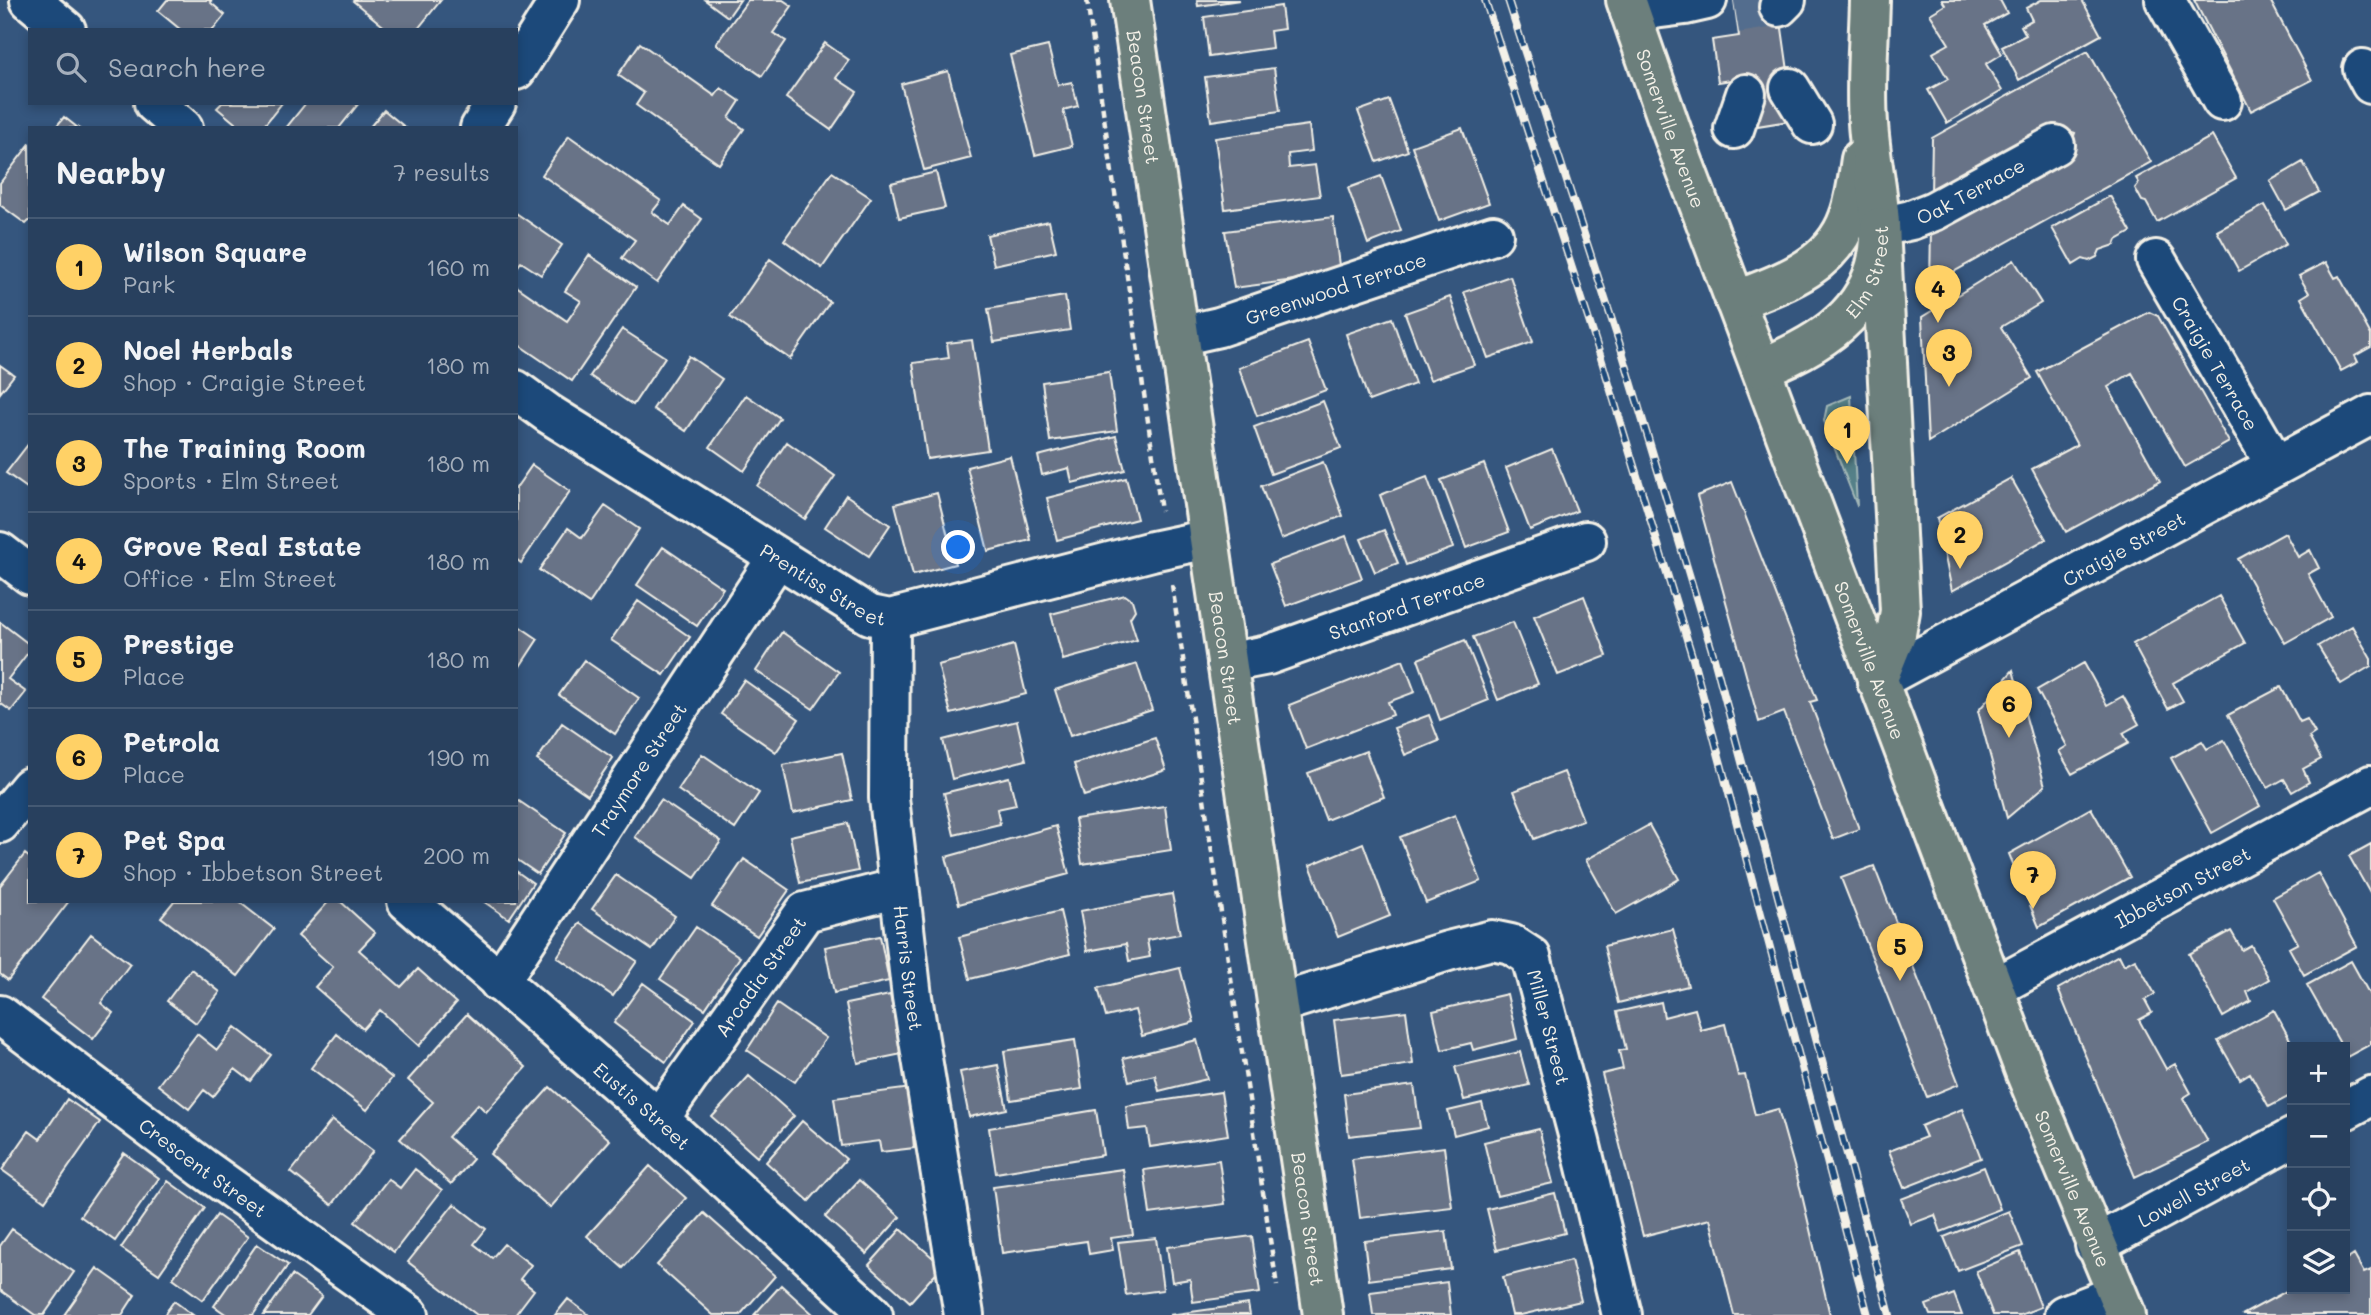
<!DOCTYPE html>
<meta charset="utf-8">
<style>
:root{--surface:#28405e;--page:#344b67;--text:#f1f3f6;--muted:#a5afbc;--line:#445973;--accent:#ffd166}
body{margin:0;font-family:Mali,sans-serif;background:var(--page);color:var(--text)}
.controls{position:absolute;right:21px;bottom:21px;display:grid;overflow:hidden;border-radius:0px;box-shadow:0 4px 10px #0003}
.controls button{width:63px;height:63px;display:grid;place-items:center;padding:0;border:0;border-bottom:2px solid var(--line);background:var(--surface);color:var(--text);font:35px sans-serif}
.you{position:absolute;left:959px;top:548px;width:24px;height:24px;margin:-18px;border:5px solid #fff;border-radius:50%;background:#1a73e8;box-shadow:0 0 0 10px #1a73e833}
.badge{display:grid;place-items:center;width:46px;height:46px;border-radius:50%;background:var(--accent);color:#111;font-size:23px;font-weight:700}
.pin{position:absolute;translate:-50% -58px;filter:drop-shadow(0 2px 4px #0008)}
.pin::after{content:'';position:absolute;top:37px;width:24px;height:21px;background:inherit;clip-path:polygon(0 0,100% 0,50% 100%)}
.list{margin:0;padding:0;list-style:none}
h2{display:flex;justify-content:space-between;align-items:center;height:91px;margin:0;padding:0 28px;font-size:30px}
h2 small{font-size:23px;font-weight:400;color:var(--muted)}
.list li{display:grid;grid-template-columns:46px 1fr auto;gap:21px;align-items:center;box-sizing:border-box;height:98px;padding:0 28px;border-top:2px solid var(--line)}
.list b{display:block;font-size:26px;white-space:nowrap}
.list p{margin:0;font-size:23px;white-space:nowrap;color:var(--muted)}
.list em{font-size:23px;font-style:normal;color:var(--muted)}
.icon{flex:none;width:38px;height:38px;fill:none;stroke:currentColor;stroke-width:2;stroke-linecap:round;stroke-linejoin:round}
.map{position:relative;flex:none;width:2371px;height:1315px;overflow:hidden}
.search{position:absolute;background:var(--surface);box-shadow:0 4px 10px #0003;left:28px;top:28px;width:490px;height:77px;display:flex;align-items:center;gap:18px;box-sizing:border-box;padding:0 24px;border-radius:0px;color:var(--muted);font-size:26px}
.panel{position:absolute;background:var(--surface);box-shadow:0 4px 10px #0003;left:28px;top:126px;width:490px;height:777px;border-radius:0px}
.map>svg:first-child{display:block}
.green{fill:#548088;stroke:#a4b8b8;stroke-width:2}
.building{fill:#687387;stroke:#f4f1e8;stroke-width:2}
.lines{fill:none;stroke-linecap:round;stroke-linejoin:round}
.minor-tunnel{stroke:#526d8e;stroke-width:38;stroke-dasharray:38 19;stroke-linecap:butt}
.minor-casing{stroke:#f4f1e8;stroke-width:44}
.major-casing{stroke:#f4f1e8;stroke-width:44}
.path{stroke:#f4f1e8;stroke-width:4.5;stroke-dasharray:7 5;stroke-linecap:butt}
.minor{stroke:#1f4a7a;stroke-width:38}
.major{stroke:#6c7f7c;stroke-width:38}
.rail-casing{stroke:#f4f1e8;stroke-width:8}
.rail{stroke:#1f4a7a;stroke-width:5;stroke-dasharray:16;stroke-linecap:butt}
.labels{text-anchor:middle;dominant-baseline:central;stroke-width:5;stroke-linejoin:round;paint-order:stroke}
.street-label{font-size:19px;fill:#f4f1e8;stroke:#1f4a7a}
</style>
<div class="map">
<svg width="2371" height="1315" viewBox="0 0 2371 1315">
<rect width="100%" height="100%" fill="#35567e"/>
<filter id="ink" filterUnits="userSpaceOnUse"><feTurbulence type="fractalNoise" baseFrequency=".0143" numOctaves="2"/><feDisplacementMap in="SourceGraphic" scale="14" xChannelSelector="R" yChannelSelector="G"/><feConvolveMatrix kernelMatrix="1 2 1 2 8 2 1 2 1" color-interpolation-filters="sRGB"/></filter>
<g filter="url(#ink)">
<path class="green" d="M1851,396l6,110 -33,-85 3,-15z"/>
<path class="building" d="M167,0h45l-2,2 15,13 -12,15h-32l-23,-19z
M354,0h87l-24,30h-29l-35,-29z
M705,0h35l-12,17z
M748,0h35l9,6 -19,27 13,8 -24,35 -46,-32z
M1197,0h43l-42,6z
M1734,0h44l17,120 -44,7 -7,-49 -26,4 -6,-42 27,-4z
M1942,0h58l7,13 -22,12 17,29 -16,10 16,27 -55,32 -19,-33 20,-11 -15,-26 16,-9 -19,-30 15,-9z
M2041,0h41l19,35 -82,45 -17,-33 24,-12 -5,-9 11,-6 -6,-12z
M2194,0h76l42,80 -61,31z
M1281,6l3,23 -14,2 2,17 -63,9 -5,-40z
M640,43l75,53 6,-8 19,13 -11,17 15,11 -25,35 -83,-59 8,-12 -26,-18z
M825,43l24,17 -13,18 21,14 -26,38 -45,-32z
M1048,46l10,39 14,-3 6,24 -15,4 9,36 -37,9 -25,-100z
M2088,51l63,111 -221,123 1,-57 137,-74 7,-21 -19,-6 -125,67 1,-56z
M1274,68l6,43 -69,10 -6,-44z
M948,71l23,87 -47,12 -23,-86z
M1389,100l19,51 -31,11 -19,-51z
M222,103h60l-20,25h-21l-24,-20z
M306,103h53l-20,25h-53z
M384,110l22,18h-37z
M64,117l14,11h-23z
M1309,125l3,26 -24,3 1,14 26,-3 5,31 -95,13 -10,-71z
M1462,128l27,75 -50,18 -27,-75z
M569,136l92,65 -9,11 18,13 14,-19 18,13 -45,64 -35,-25 13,-18 -93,-65z
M2212,136l24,42 -79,44 -11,-20 -4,-1 -7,-13 4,-5 -3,-5z
M29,145l1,75 -4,4 -26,-19v-22z
M2303,162l16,30 -33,18 -16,-29z
M832,172l39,26 -49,70 -38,-28z
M936,172l9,36 -46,10 -8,-35z
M1381,176l20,55 -33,13 -20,-56z
M2110,196l21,36 -14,8 -2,5 -15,5 -3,7 -8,4 -6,-2 -10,6 -21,-37z
M2265,205l21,39 -47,27 -22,-40z
M516,213l46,32 -21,30 -20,-13 -5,7z
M1333,217l7,57 -106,14 -9,-57z
M1049,221l7,30 -62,14 -7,-30z
M589,255l47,32 -64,94 -56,-38v-57l51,35 14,-20 -16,-10z
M770,259l60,43 -40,57 -60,-42z
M2014,260l27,43 -40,24 31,51 -104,64 -6,-125z
M2326,262l9,16 4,-2 32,59v12l-16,9 3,6 -17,9 -40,-73 8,-5 -10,-17z
M1510,276l23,66 -45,16 -24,-66z
M1065,296l5,34 -76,12 -6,-33z
M1450,297l24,68 -44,15 -25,-67z
M2149,312l9,4 71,126 -44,25 -53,-94 -24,14 52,94 -94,51 -34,-63 45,-24 -40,-73z
M1392,318l23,66 -46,17 -23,-67z
M622,329l43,28 -32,48 -43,-29z
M972,340l16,110 -61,9 -14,-96 36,-5 -2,-15z
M1308,342l18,48 -69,26 -18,-48z
M689,356l33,23 -36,52 -33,-22z
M0,365l14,10 -14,18z
M1109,372l8,59 -67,10 -8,-59z
M746,395l34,23 -36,53 -34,-24z
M1323,401l18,47 -70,26 -17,-47z
M1116,436l9,34 -53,13 -3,-15 -27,7 -4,-19z
M30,442v48l-24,-17z
M787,442l48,34 -30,43 -48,-33z
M1552,449l25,62 -47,19 -24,-62z
M1010,456l21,84 -43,11 -21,-84z
M1323,462l20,54 -62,23 -20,-53z
M1484,464l25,68 -43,16 -25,-68z
M532,465l38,26 -49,72 -5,-4v-71z
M1427,477l26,71 -47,17 -26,-70z
M1126,478l11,41 -80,21 -10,-42z
M2011,478l35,61 -94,52 -15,-73z
M1732,482l85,218 -7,2 49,127 -26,10 -49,-127 -25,10 -62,-226z
M937,493l18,71 -42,11 -18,-71z
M846,495l44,30 -21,31 -44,-29z
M605,506l34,23 -50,75 -50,-34 29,-42 14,10z
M1384,530l14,33 -23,9 -14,-33z
M2285,533l13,24 12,-7 9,18 -11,6 23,43 -46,26 -47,-84z
M1346,536l16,42 -76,28 -16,-42z
M663,547l60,41 -26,38 -60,-41z
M1125,595l7,5 3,10 -5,8 7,22 -74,20 -12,-46z
M1584,596l23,60 -49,19 -24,-59z
M2219,596l26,47 -72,40 10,18 -15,8 -35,-65z
M638,601l52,36 -26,38 -53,-35z
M0,622l30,23v5l-22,29 18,13 -15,19 -11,-8z
M1513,622l25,62 -40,16 -25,-63z
M516,624l22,15 -21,32 -1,-1z
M2352,626l19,33v7l-30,18 -23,-38z
M782,632l57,40 -26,37 -57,-38z
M1465,640l24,60 -49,20 -22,-61z
M1014,645l12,49 -75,20 -13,-49z
M584,660l55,38 -24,36 -56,-39z
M1403,660l12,32 -27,10 5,13 -87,34 -17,-44z
M2084,663l23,42 16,-9 16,28 -16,9 6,10 -57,31 -13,-23 8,-5 -30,-56z
M1137,664l15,46 -82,26 -15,-46z
M2013,670l32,116 -38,32 -29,-107z
M744,680l55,39 -23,33 -55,-38z
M2281,687l19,35 7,-3 8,14 -6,4 12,22 -18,10 6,13 -17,10 -8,-13 -16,9 -40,-73z
M1429,715l10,26 -34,14 -11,-27z
M1017,721l9,39 -74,19 -9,-39z
M562,723l51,35 -25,37 -51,-35z
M1155,738l11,32 -82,26 -10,-32z
M2224,740l36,66 -48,27 -41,-75 31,-17 5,8z
M1366,751l18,46 -58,23 -18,-47z
M842,753l10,47 -59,13 -10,-48z
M702,754l57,39 -24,36 -57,-39z
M1564,772l19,48 -49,19 -20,-48z
M1009,777l7,28 -19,4 3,15 -46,11 -10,-42z
M516,799l50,34 -28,41 -22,-15z
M661,800l60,41 -26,37 -60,-41z
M1165,806l6,44 -89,14 -7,-45z
M2091,808l39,69 -91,50 -30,-73z
M1455,815l26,66 -55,22 -26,-66z
M848,823l10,48 -58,12 -10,-47z
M1649,825l30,54 -63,35 -30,-54z
M1056,826l13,48 -110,30 -13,-47z
M1363,843l27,73 -52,21 -28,-72z
M2371,844v51l-22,-39z
M25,854l5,4v43h39l-61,79 -8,-6v-88z
M744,859l45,31 -32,46 -45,-30z
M1874,866l85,218 -32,13 -86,-219z
M516,871l17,12 -24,36 -26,-18h33z
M2318,873l39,73 -53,29 -15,-27 9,-5 -25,-45z
M616,875l59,41 -23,34 -60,-41z
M1172,894l8,40 -33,6 3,17 -21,4 -3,-17 -39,7 -7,-40z
M174,901h64l36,28 -36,47 -77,-59z
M329,901h11l35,32 -16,17 42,37 17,-18 38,34 -37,43 -39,-36 -17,19 -48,-42 18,-20 -35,-31z
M1060,911l10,43 -100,25 -11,-42z
M580,923l57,38 -24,35 -56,-39z
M696,927l44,30 -35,52 -45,-30z
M1673,929l15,57 -70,17 -14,-57z
M2231,931l11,19 9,-5 18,34 -22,13 4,9 -28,16 -34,-63z
M91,934l39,30 -29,39 12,10 -20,26 -52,-40z
M880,936l9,45 -55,12 -9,-46z
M2119,955l5,10 11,-6 20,35 -10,6 7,13 -13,7 27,49 9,-5 16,29 -8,5 25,44 -73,35 -77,-188z
M2351,961l20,36v47l-24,13 -2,-10h-3l-35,-62z
M1180,968l14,54 -52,14 -7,-26 -29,7 -8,-29z
M191,969l29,23 -24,31 -29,-22z
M643,983l52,38 -29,41 -52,-39z
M1507,994l10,45 -44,11 -2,-7 -29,7 -9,-39z
M890,995l12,59 -44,9 -12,-59z
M1661,1002l3,15 31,-8 6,21 24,-6 13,52 7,-1 10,40 23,-6 23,82 29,124h-96l-24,-96 -67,17 -41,-162 21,-5 -4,-18 7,-2 -9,-37z
M777,1004l49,34 -31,44 -48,-32z
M2274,1010l20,37 -2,48 -23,12 -19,-34 -10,6 -22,-38z
M1406,1011l7,53 -72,10 -7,-54z
M467,1014l59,53 -40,45 -8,-8 -30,33 25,22 -22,25 -51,-45 33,-37 -25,-22z
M235,1027l36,28 -20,26 -16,-12 -22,28 -9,-7 -15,19 -31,-24 39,-51 20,16z
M337,1034l55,44 -25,32 -56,-42z
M1075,1040l7,49 -71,11 -7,-49z
M1197,1040l10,39 -48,12 -4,-16 -26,6 -6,-23z
M1520,1052l9,33 -65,15 -9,-33z
M998,1065l9,44 -38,8 -9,-45z
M749,1076l45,40 -37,41 -45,-40z
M1414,1085l6,43 -71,8 -5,-42z
M550,1087l60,53 -60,68 -60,-54z
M911,1088l7,48 -5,1 1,11 -33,4 -2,-11 -38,5 -7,-48z
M1221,1092l7,43 -78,12 -3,-19 -18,2 -3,-24z
M67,1099l33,23 -55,79 -43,-31 27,-39 11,8z
M1482,1103l6,23 -34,9 -6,-24z
M1962,1109l19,49 -77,30 -15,-37 37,-14 -5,-11z
M1096,1110l7,45 -107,18 -7,-45z
M332,1120l41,31 -41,54 -41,-33z
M802,1121l44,38 -37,42 -43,-39z
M1539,1129l14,54 -56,13 -13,-54z
M1444,1147l8,60 -92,11 -8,-59z
M124,1153l35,25 -44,63 -35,-25z
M1219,1160l6,44 -75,10 -6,-44z
M650,1166l36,32 -63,70 -36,-32z
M1984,1167l16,42 -59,23 -6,-17 -24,9 -10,-25z
M415,1169l27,21 -48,62 -39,-30 33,-43 12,9z
M1123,1169l10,66 -22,3 2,12 -24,4 -2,-13 -85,12 -9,-66z
M859,1180l41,37 -33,37 -42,-37z
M168,1181l37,27 -46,66 -38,-26z
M1555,1193l10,40 -68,17 -10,-41z
M454,1204l32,25 -12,15 18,14 12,-14 27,21 -11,14 14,11 -19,25h-38l-69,-53z
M2009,1211l14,35 -65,25 -14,-34z
M704,1213l71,63 -35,39h-27l-56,-50z
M217,1215l31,22 -45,63 -30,-22z
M12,1229l62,43 -30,43h-9l-35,-25v-44z
M901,1229l41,37 -32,36 -41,-37z
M1446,1231l5,38 -82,11 -5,-39z
M1252,1236l8,57 -67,9 -3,-23 -18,3 -5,-35z
M1156,1238l7,52 -37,5 -8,-53z
M257,1244l31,21 -35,50h-26l-13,-9z
M2020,1252l21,55 -21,8h-27l-17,-44z
M2354,1255l10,18 7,-3v45h-129l50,-27 53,1v-28z
M1571,1260l10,41 -60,14h-9l-9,-38z
M97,1268l38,27 -13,20h-58z
M292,1275l30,21 -14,19h-44z
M1447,1282l4,33h-78l-3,-23z
M781,1285l33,30h-60z
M1954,1294l8,21h-32l-4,-10z
M568,1299l21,16h-34z
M174,1301l19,14h-29z
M1248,1304l2,11h-81z"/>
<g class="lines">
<path class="minor-tunnel" d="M1736,14l43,-7"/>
<g class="minor-casing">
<g id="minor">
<path d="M30,0l36,30"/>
<path d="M2165,0l57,101"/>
<path d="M1779,7l7,-7"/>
<path d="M1630,12l55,-7 22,-5"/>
<path d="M2363,69l8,15"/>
<path d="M516,70l44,-70"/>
<path d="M1790,88l22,36"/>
<path d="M154,103l29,25"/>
<path d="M480,128l16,-25"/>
<path d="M1734,129l12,-35"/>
<path id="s1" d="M1880,227l31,-7 23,-9 121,-66"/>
<path id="s2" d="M2156,260l120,206"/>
<path id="s3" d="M1179,336l40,-9 274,-92"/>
<path id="s4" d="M516,390l33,24 321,201 20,4 262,-68 57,-12"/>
<path d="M0,552l30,23"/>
<path id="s5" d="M890,619l-1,179 23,199 52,318"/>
<path id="s6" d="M1227,663l41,-8 318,-114"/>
<path id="s7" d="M1877,681l494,-266"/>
<path d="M0,823l30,-36"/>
<path id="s8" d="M407,901l252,218 214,196"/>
<path id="s9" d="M499,982l278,-424"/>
<path id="s10" d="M1994,988l377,-203"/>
<path id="s11" d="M1277,1004l171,-53 44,-11 19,4 20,13 49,185 42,173"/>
<path id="s12" d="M0,1015l203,153 206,147"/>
<path d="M2345,1110l26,-14"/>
<path id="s13" d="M659,1119l146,-207 94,-24"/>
<path id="s14" d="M2095,1245l197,-107"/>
<path d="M2064,1315l52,-20"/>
</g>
</g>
<g class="major-casing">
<g id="major">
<path id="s15" d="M1130,0l193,1315"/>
<path id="s16" d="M1626,0l47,135 353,939 100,241"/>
<path d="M1735,301c46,-18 96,-33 114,-84 7,-18 9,-39 12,-58"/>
<path id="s17" d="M1761,368c67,-26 123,-64 119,-144 -2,-34 -10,-67 -12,-101 -3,-40 1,-82 2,-123"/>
<path d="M1877,681l19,-47 4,-23 -20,-384"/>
</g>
</g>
<path class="path" d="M1087,0l74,511
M1172,585l105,701"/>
<use href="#minor" class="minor"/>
<use href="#major" class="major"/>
<g class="rail-casing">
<path id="rail" d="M1485,0l116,358 92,301 175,656
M1508,0l113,348 92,306 177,661"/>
</g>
<use href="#rail" class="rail"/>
</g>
</g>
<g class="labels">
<g class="street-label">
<text stroke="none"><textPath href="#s15" startOffset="98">Beacon Street</textPath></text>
<text stroke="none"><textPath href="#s16" startOffset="136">Somerville Avenue</textPath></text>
<text stroke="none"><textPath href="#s1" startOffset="98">Oak Terrace</textPath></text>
<text stroke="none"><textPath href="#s17" startOffset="152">Elm Street</textPath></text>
<text stroke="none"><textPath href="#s3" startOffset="164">Greenwood Terrace</textPath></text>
<text stroke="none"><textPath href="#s2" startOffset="119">Craigie Terrace</textPath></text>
<text stroke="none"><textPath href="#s7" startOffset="280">Craigie Street</textPath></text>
<text stroke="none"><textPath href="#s4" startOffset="364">Prentiss Street</textPath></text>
<text stroke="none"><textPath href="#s6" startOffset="189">Stanford Terrace</textPath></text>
<text stroke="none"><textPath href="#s15" startOffset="665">Beacon Street</textPath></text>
<text stroke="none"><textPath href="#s16" startOffset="704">Somerville Avenue</textPath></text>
<text stroke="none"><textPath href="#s9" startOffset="254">Traymore Street</textPath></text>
<text stroke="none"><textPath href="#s10" startOffset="214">Ibbetson Street</textPath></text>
<text stroke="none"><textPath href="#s5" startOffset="350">Harris Street</textPath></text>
<text stroke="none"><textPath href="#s13" startOffset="175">Arcadia Street</textPath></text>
<text stroke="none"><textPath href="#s11" startOffset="340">Miller Street</textPath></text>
<text stroke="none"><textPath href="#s8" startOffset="312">Eustis Street</textPath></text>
<text stroke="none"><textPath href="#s12" startOffset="254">Crescent Street</textPath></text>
<text stroke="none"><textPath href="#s16" startOffset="1270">Somerville Avenue</textPath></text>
<text stroke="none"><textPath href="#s14" startOffset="112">Lowell Street</textPath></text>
<text stroke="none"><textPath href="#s15" startOffset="1232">Beacon Street</textPath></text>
</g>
</g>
</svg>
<div class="controls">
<button>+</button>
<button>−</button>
<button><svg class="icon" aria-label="locate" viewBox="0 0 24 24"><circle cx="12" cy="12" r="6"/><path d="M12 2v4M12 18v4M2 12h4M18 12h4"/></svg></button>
<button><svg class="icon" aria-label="layers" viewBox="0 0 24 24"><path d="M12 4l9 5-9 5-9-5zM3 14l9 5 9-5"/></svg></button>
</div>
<div class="you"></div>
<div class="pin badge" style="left:1847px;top:464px">1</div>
<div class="pin badge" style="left:1960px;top:569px">2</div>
<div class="pin badge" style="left:1949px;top:387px">3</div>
<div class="pin badge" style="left:1938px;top:323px">4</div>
<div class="pin badge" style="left:1900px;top:981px">5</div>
<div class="pin badge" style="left:2009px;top:738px">6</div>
<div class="pin badge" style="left:2033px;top:909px">7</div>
<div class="search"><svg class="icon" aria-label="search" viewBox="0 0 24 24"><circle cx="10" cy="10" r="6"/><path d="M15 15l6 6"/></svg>Search here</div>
<section class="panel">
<h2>Nearby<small>7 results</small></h2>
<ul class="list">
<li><span class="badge">1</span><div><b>Wilson Square</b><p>Park</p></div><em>160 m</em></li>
<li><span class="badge">2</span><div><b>Noel Herbals</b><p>Shop · Craigie Street</p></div><em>180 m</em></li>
<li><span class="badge">3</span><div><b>The Training Room</b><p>Sports · Elm Street</p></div><em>180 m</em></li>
<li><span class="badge">4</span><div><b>Grove Real Estate</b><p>Office · Elm Street</p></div><em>180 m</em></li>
<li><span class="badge">5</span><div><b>Prestige</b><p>Place</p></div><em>180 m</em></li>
<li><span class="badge">6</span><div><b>Petrola</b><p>Place</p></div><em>190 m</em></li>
<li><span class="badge">7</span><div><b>Pet Spa</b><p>Shop · Ibbetson Street</p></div><em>200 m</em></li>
</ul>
</section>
</div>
